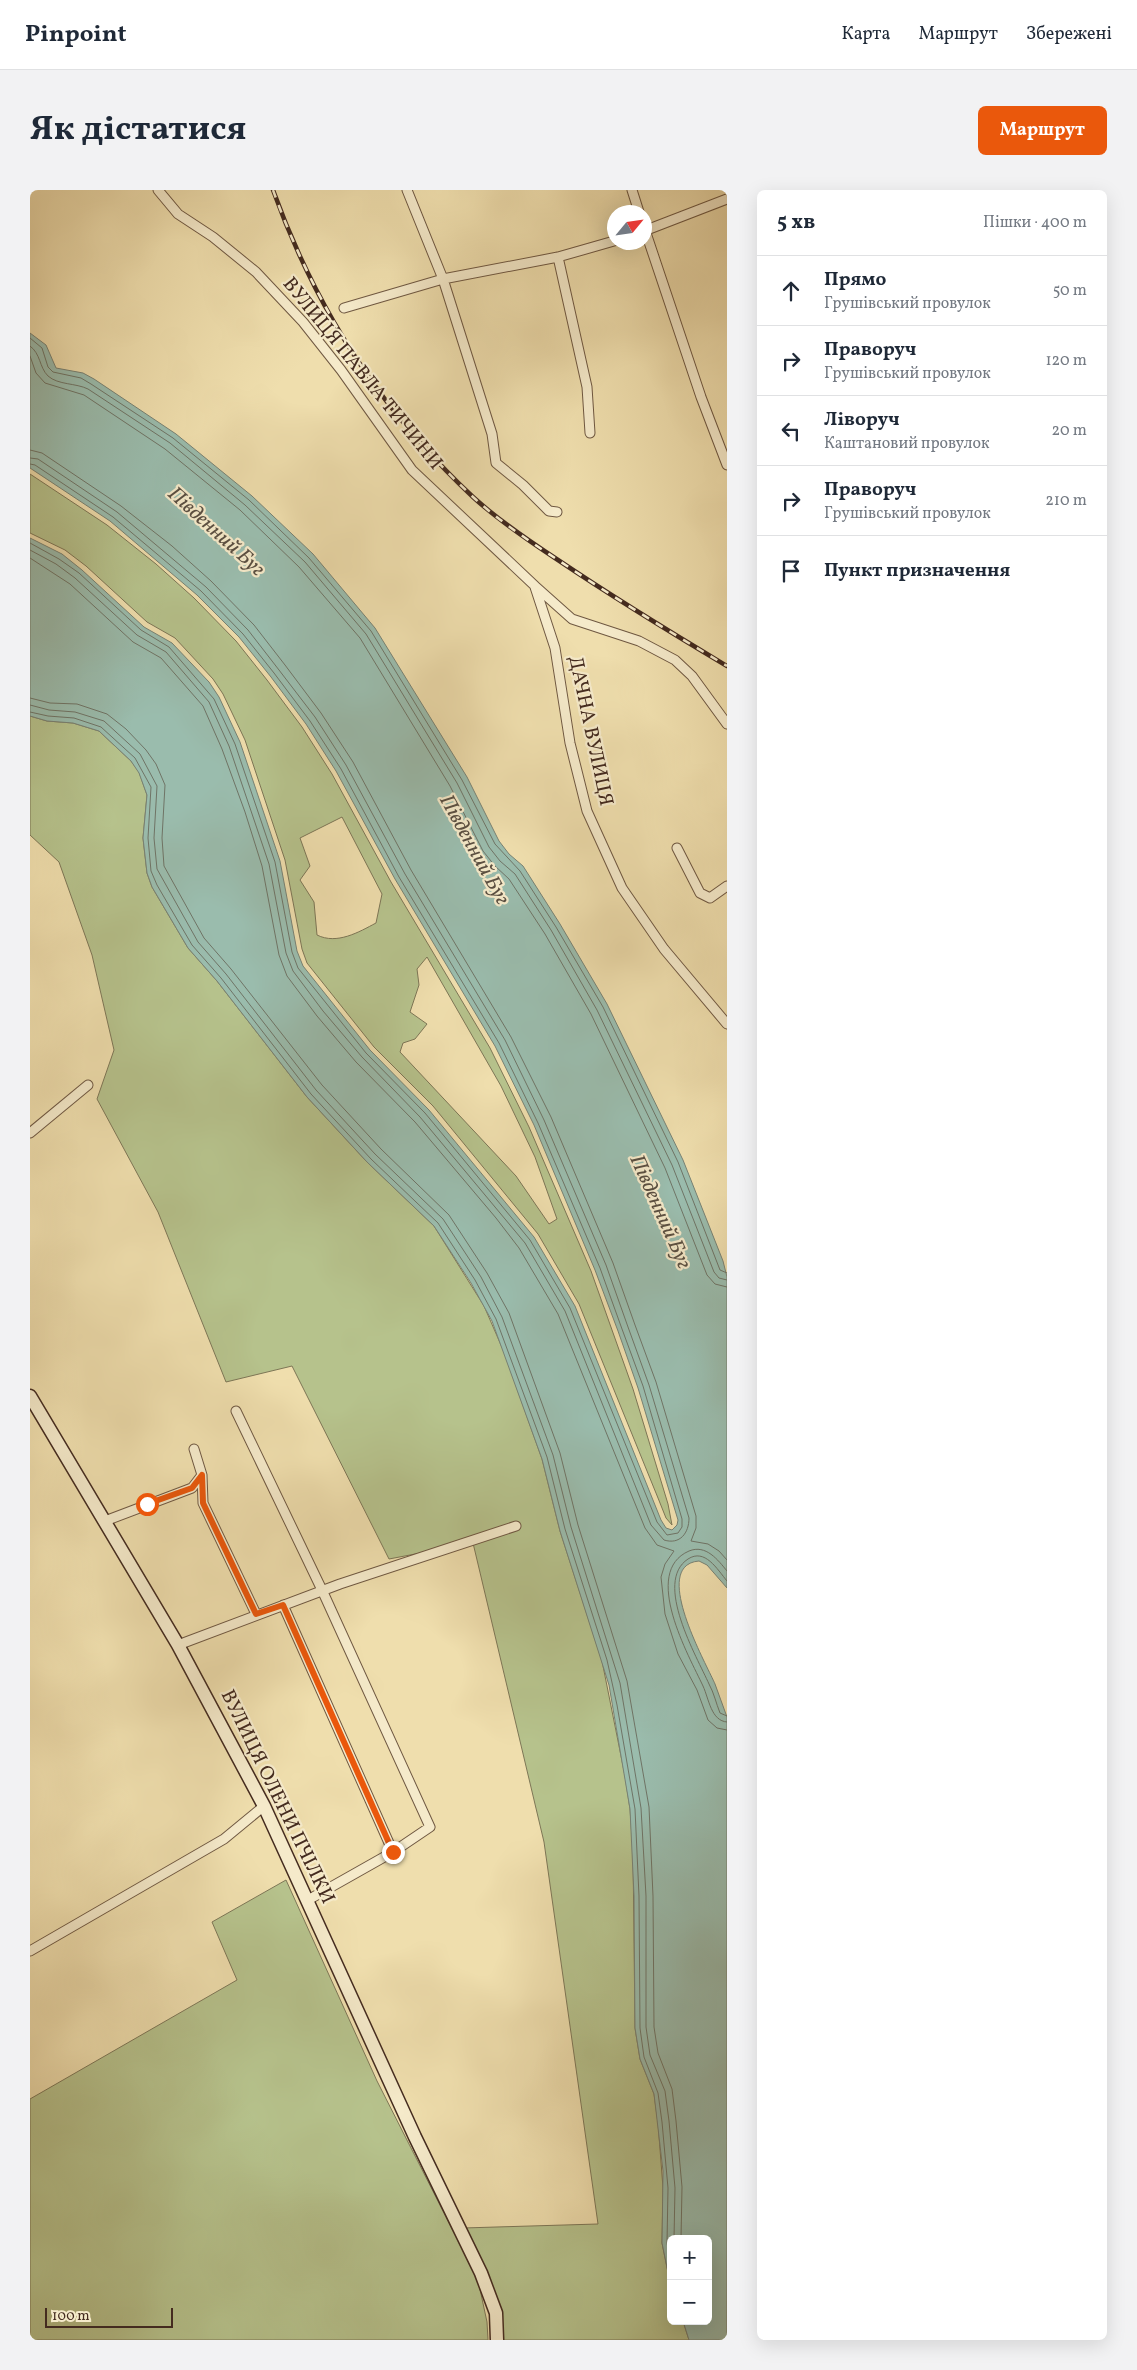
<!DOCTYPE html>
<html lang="uk">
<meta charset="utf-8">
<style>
:root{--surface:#fff;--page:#f2f2f3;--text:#1f2937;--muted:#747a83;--line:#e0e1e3;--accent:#ea580c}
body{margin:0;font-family:Vollkorn,serif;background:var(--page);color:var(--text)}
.controls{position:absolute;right:15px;bottom:15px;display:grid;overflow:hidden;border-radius:8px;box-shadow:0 5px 20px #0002}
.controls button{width:45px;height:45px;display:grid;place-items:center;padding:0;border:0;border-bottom:1px solid var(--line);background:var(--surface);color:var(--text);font:25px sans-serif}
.compass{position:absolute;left:577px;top:15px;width:45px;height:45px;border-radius:50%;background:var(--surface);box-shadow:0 5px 20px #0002;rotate:61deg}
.scale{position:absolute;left:15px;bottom:12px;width:128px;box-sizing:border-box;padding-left:5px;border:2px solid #442b1f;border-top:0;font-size:14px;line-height:18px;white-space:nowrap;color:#442b1f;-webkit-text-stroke:4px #f5eaca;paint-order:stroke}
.stop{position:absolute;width:15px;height:15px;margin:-11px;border:4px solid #ea580c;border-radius:50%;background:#fff}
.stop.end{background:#ea580c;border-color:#fff;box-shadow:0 1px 5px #0008}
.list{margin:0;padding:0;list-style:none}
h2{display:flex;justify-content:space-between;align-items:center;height:65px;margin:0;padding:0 20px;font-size:21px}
h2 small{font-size:16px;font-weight:400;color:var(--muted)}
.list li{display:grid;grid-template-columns:32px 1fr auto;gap:15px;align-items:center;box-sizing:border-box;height:70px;padding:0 20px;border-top:1px solid var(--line)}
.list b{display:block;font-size:19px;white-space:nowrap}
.list p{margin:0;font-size:16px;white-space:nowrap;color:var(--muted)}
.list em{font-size:16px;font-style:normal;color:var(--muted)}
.icon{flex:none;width:28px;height:28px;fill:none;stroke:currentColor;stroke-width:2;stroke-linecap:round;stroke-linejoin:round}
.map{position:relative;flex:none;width:697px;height:2150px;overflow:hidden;border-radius:8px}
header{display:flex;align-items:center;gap:30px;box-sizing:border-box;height:70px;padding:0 25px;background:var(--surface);border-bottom:1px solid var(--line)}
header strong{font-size:24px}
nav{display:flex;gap:28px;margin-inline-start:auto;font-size:18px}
.intro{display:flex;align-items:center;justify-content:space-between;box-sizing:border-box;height:120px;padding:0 30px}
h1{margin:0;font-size:35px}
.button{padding:12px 22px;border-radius:8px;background:var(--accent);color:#fff;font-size:18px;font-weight:700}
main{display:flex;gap:30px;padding:0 30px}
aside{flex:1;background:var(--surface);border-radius:8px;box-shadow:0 5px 20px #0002}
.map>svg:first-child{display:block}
.green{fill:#b6c28c;stroke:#7d7656;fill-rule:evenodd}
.water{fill:#9abcad;stroke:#788274}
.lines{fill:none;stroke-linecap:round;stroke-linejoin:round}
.shore{stroke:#6f7466;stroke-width:1}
.street-casing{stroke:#6f5842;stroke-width:11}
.secondary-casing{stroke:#442b1f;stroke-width:15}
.street{stroke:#f5eaca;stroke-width:9}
.secondary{stroke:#f5eaca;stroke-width:12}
.rail-casing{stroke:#442b1f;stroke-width:4.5}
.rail{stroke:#f5eaca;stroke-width:2.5;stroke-dasharray:8;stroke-linecap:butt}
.route{stroke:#ea580c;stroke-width:6}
.labels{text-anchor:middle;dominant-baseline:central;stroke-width:4.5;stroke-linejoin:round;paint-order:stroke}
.street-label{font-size:20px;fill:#442b1f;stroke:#f5eaca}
.water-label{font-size:21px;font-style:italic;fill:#5a4f42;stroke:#f5eaca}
</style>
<header>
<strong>Pinpoint</strong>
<nav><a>Карта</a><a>Маршрут</a><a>Збережені</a></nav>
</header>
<div class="intro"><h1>Як дістатися</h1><a class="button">Маршрут</a></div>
<main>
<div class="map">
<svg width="697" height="2150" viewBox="0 0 697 2150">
<rect width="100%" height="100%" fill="#efdead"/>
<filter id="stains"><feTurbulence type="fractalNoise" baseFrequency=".004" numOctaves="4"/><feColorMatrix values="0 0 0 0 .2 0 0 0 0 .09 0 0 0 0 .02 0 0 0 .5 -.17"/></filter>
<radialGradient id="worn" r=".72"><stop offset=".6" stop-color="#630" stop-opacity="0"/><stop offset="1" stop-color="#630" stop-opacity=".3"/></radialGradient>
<path class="green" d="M0,284l77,51 49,39 38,34 42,43 31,39 35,47 30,47 59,108 99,166 39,79 62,144 42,118 35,115 4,21 -6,-7 -8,-20 -79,-194 -41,-70 -105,-128 -59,-59 -67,-84 -5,-14 -17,-89 -40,-120 -22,-46 -10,-15 -38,-41 -28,-16 -61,-56 -21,-16 -35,-17zM312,627l40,77 -6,29c-17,9 -39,22 -59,12l-3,-33 -14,-22 10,-14 -10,-28zM397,767l74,129 34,71 22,62 -8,5 -33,-48 -116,-124 3,-9 12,-4 12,-15 -17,-12 9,-27 -2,-16z
M0,526l17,5 26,2 26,8 32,30 8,11 8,23 -4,43 4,35 5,14 36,61 29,33 90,116 60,65 67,64 50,80 20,46 38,107 18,72 42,130 23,115 5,33 3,42 2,177 5,31 14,35 4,29 5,65 -1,55 9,44v34h12l6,19h-189l-37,-112 135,-4 -54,-382 -71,-299 -84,16 -97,-193 -66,16 -68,-170 -61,-113 17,-49 -22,-95 -33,-93 -29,-27z
M256,1690l91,201 101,199 9,42 1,18h-458v-241l207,-119 -25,-58z"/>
<path class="water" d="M0,143l16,12 10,23 27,5 11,6 82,55 76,62 61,58 62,74 92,149 32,64 10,13 14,12 37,58 47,80 76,156 40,101 4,16v311l-20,-23 -8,-4c-49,4 7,102 16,123 4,11 8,22 12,33v623h-38l-6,-19h25v-82h-37v48l-9,-44 1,-72 -9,-77 -14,-35 -5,-31 -1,-132 -4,-87 -21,-124 -49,-154 -18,-72 -50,-138 -21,-38 -37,-57 -67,-64 -60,-65 -90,-116 -29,-33 -36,-61 -5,-14 -4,-35 4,-43 -8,-22 -8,-12 -32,-30 -26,-8 -26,-2 -17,-5v-178l32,16 20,16 62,57 28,16 37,39 10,15 21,45 40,119 17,90 6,15 67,84 59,60 105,127 41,69 86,214 5,8 6,2 5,-5 1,-5 -40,-132 -20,-57 -23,-61 -61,-145 -39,-79 -100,-167 -59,-108 -30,-47 -35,-47 -32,-40 -42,-42 -87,-74 -80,-53z"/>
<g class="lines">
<path class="shore" d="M0,148l12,10 6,19 5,5 28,6 10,6 82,54 76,62 60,58 62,73 91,149 33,64 25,27 36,56 47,80 75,155 42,108 7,3
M0,156c11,8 9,21 18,30 10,9 28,7 40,13l82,54 75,62 60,57 61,72 91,149 32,64 11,14 15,13 36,56 46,80 75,155 42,107 5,6 8,2
M0,166l6,17 9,10 39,12 81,54 75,61 59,57 61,71 90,148 33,65 12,15 14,13 36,55 46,80 74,154 42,107 8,9 12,3
M0,260l12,3 79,53 51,40 39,35 43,44 31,40 36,48 32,49 58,108 100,167 40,80 62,146 22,62 21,57 40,134v12l-5,13 17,3 11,7 8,9
M0,268l8,1 79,53 89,75 42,43 31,40 36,47 31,48 59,109 100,166 39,80 62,145 22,62 21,58 40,133c0,15 -9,27 -25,22l-13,-15 -86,-214 -40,-68 -105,-126 -58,-60 -39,-46 -30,-40 -7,-18 -17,-89 -40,-118 -20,-44 -43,-50 -29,-17 -62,-57 -19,-14 -26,-14
M0,274l5,1 78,52 88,74 42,43 31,39 36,48 31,48 58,108 100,166 39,80 62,145 22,61 21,57 39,133v8l-4,6 -11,2 -10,-13 -87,-214 -40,-68 -105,-127 -59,-60 -68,-85 -6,-16 -17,-90 -40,-118 -21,-45 -45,-52 -28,-17 -62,-57 -20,-14 -29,-16
M0,368l40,26 63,58 28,16 42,48 19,43 23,63 17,54 17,89 8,21 30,40 39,46 59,60 81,96 23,30 39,66 87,214 12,17 17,6 -9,13 -4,13 4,37 13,40 19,36 11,30 9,8 10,2
M0,508l20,5 27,1 30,10 19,15 20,21 10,14 9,21 -3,53 2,28 40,72 27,31 91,116 59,64 68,66 38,58 22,40 51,140 18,72 49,156 22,126 4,89 1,131 4,26 14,36 4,32 6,66 -1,52
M0,515l19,5 26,2 29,9 36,33 17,32 -3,52 3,31 41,73 28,32 90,116 59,64 68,65 38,58 21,40 51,138 18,72 49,156 21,125 5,88v131l4,28 15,36 4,30 6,67 -1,51
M0,522l18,4 26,2 27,9 34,31 16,29 -3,51 3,33 6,14 35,60 29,33 90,116 60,65 67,64 37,57 21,39 51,138 18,72 42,131 10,45 18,104 4,87 1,132 4,29 14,36 4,29 6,66 -1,55 4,22
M697,1381c-9,-11 -21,-27 -38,-20 -48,21 0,105 14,135 6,13 8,35 24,36
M697,1391c-10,-12 -22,-33 -39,-22 -35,23 9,98 21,125 5,9 7,19 11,29l7,3"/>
<g class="street-casing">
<path id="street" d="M128,0l20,24 35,23 43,35 47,50 38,48 71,100 123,116 37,33 67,22 36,19 17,16 35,48
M377,0l36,89 49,155 4,29 27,22 26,26 8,1
M602,0l7,22
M614,37l57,170 26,68
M614,41l83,-32
M528,67l29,130 3,46
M314,118l99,-29 115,-22 56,-16
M505,397l20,61 15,95 17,68 35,77 42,61 63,75
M647,658l23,45 10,5 17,-12
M0,943l58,-48
M206,1221l86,179 108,237 -37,25 -85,48
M164,1259l8,26 1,28 53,111
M75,1331l87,-33 10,-13
M253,1415l110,247
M148,1455l162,-61 176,-58
M0,1761l194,-112 40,-33"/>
</g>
<g class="secondary-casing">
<path id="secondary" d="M0,1206l148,249 86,161 151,331 66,136 15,40 1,27"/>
</g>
<use href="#street" class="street"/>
<use href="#secondary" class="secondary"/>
<g class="rail-casing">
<path id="rail" d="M243,0c42,117 109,222 200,307 25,23 56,44 85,63 55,37 112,72 169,106"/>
</g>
<use href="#rail" class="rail"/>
</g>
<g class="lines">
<path class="route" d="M117,1314l45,-16 10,-13 1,28 53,111 27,-9 110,247"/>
</g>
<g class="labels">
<g class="street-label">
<text transform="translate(332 184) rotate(51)">ВУЛИЦЯ ПАВЛА ТИЧИНИ</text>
<text transform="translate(560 541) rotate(78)">ДАЧНА ВУЛИЦЯ</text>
<text transform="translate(247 1607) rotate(64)">ВУЛИЦЯ ОЛЕНИ ПЧІЛКИ</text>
</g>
<g class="water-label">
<text transform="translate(186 342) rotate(42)">Південний Буг</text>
<text transform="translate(444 660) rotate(61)">Південний Буг</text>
<text transform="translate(630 1022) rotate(66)">Південний Буг</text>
</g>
</g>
<rect width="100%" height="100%" filter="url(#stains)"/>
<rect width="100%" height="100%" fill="url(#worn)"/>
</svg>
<div class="controls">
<button>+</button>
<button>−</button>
</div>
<svg class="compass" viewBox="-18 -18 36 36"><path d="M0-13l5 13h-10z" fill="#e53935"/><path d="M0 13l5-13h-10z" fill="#747a83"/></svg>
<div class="scale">100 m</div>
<div class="stop" style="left:117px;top:1314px"></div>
<div class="stop end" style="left:363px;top:1662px"></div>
</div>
<aside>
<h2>5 хв<small>Пішки · 400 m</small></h2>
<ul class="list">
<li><svg class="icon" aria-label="ahead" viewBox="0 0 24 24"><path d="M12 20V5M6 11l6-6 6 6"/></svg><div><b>Прямо</b><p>Грушівський провулок</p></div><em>50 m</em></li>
<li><svg class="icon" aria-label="right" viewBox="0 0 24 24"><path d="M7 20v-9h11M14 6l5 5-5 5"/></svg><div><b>Праворуч</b><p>Грушівський провулок</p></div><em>120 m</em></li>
<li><svg class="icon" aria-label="left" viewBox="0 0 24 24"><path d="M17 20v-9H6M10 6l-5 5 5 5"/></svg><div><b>Ліворуч</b><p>Каштановий провулок</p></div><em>20 m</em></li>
<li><svg class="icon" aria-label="right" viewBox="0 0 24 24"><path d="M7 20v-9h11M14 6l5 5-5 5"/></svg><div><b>Праворуч</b><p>Грушівський провулок</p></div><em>210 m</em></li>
<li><svg class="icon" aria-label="arrive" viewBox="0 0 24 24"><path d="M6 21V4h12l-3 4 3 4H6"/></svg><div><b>Пункт призначення</b></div></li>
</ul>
</aside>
</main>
